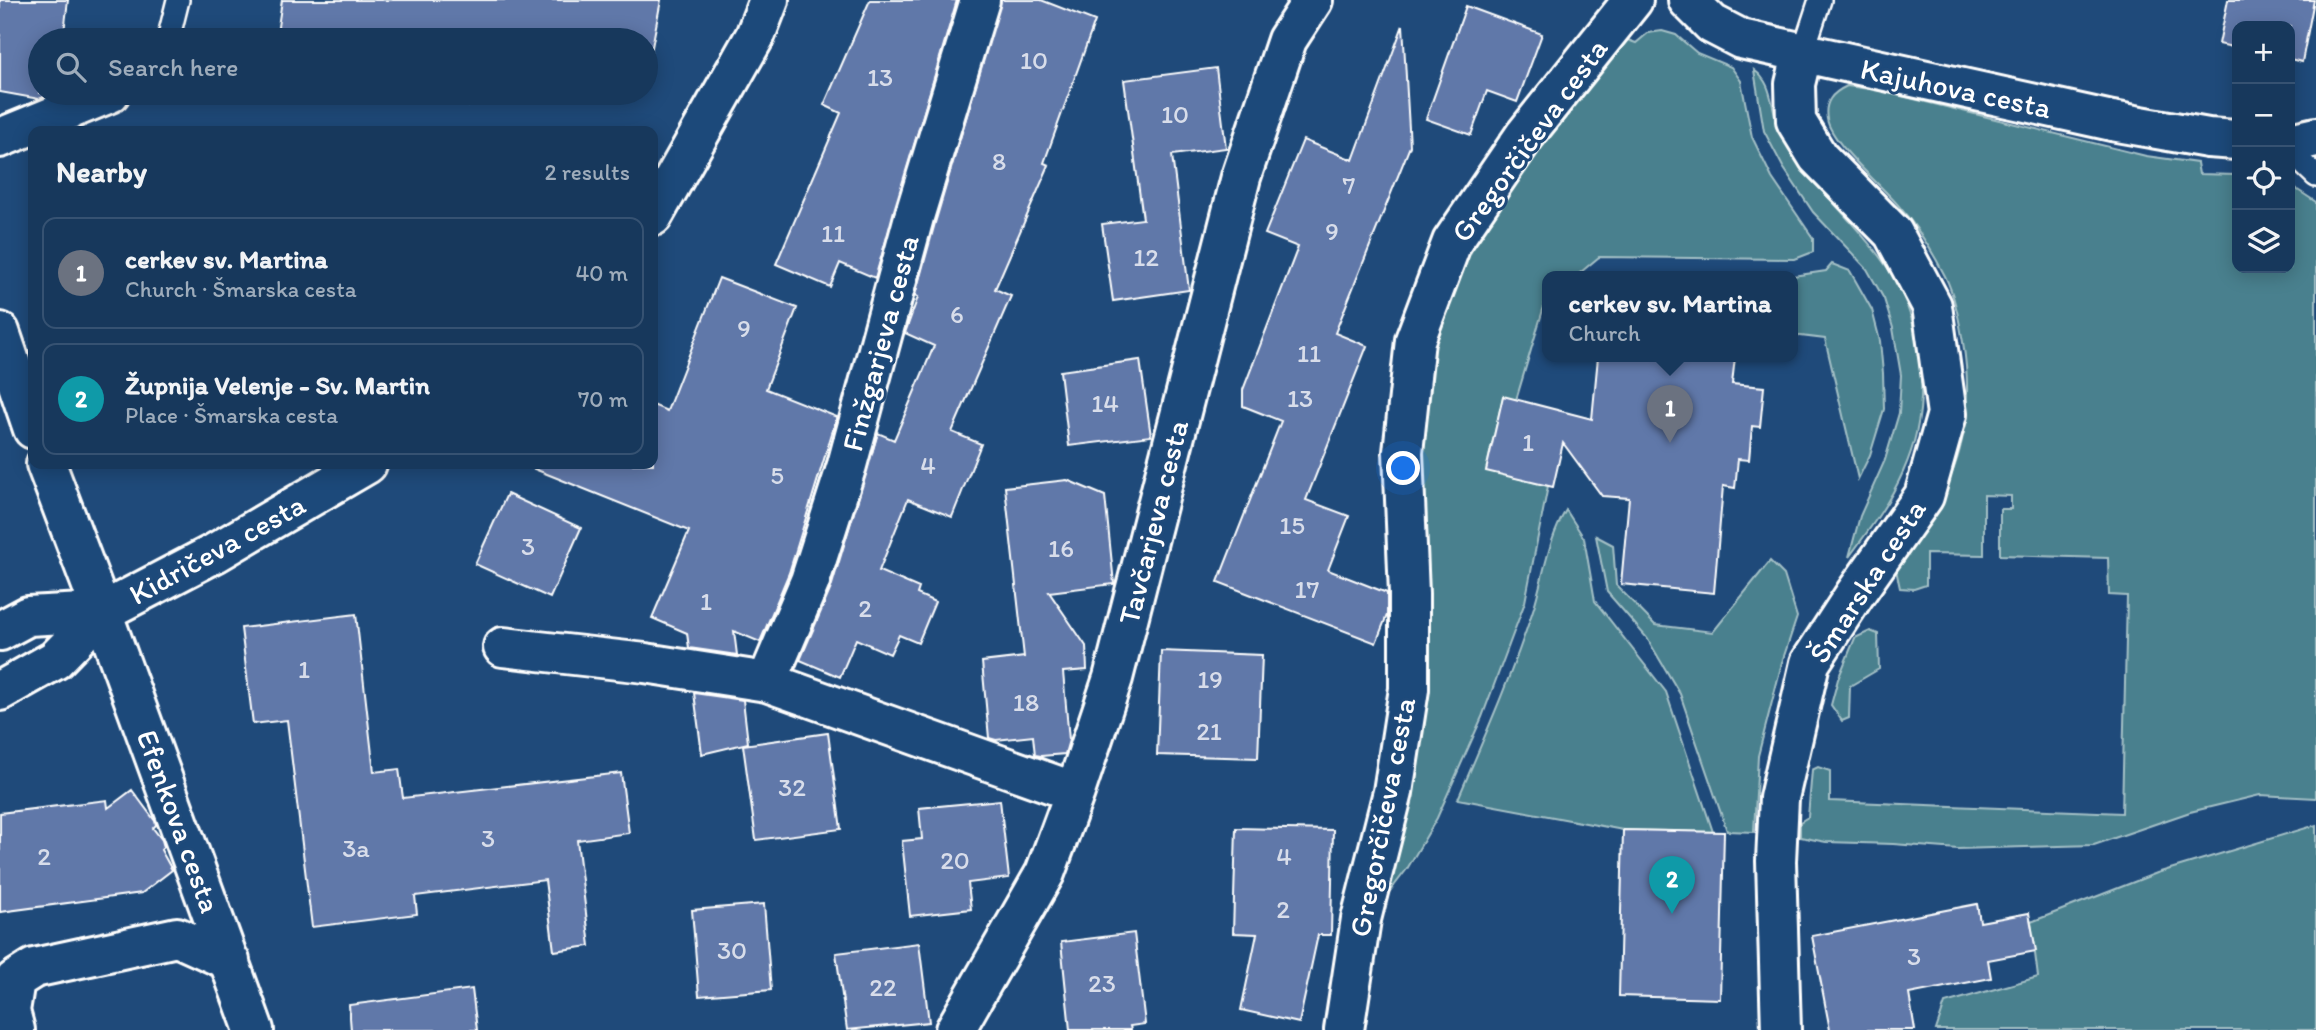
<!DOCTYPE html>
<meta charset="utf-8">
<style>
:root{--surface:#17385c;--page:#203f62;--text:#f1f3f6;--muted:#9eacbb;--line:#365272;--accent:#e69b98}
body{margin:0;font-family:Itim,sans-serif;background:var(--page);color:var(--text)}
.controls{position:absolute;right:21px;top:21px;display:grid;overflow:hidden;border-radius:14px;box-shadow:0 4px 18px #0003}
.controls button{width:63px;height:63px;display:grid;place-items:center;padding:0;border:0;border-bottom:2px solid var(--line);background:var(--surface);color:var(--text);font:35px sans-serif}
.you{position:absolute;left:1404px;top:469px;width:24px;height:24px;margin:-18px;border:5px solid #fff;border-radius:50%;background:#1a73e8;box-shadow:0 0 0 10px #1a73e833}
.badge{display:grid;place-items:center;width:46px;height:46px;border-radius:50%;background:var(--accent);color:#fff;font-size:23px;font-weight:700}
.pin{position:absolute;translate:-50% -58px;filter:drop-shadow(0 2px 4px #0008)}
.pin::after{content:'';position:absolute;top:37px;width:24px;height:21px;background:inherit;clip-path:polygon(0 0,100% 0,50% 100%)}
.popup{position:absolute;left:1542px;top:271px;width:256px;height:91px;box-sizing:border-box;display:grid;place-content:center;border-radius:14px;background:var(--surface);filter:drop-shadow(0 2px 5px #0005);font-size:23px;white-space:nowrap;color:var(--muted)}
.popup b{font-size:26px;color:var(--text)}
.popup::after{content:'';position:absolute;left:50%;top:100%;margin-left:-14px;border:14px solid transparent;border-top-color:var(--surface)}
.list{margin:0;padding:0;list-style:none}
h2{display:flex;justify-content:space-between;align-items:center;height:91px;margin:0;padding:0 28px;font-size:30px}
h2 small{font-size:23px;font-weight:400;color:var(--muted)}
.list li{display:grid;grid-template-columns:46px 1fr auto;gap:21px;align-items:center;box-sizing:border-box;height:112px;margin:0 14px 14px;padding:0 14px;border:2px solid var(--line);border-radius:14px}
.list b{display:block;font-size:26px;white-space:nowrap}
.list p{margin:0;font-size:23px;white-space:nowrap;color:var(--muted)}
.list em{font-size:23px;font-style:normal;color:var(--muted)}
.icon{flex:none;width:38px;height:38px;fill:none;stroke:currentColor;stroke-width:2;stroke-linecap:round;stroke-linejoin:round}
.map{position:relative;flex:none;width:2316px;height:1030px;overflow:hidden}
.search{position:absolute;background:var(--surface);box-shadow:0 4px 18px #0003;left:28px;top:28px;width:630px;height:77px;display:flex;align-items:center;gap:18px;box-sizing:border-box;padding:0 24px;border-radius:38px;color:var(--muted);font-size:26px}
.panel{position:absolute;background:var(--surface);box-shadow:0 4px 18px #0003;left:28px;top:126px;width:630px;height:343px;border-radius:14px}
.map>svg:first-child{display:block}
.green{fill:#4a808e;stroke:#a4c0c6;stroke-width:2}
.building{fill:#6178a9;stroke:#fff;stroke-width:2}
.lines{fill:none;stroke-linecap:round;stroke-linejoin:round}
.lane-casing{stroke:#fff;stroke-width:26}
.street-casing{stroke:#fff;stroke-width:44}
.secondary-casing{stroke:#fff;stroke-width:44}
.lane{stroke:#1f4a7a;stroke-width:21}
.street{stroke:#1f4a7a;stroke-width:38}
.secondary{stroke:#1f4a7a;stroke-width:38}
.labels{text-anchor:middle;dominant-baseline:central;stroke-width:6;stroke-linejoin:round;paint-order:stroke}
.number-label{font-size:26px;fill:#d8ddea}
.street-label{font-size:30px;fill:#fff;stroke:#1f4a7a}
</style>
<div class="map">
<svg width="2316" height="1030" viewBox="0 0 2316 1030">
<rect width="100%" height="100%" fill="#1f4a7a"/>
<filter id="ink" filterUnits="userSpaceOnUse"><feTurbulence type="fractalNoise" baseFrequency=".0143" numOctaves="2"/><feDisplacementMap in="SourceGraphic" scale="14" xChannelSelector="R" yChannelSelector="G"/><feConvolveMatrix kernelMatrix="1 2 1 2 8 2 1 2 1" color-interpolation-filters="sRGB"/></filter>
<g filter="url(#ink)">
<path class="green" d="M1662,31l14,4 21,18 34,14 10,14 11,56 20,41 41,60v14l-18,7 -196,-2 -24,20h-27l-1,24 -2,2 -29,97 -13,-3 -17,73 62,16 -23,116 -43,115 -45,101 -30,51 -33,43 43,-462 19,-131 54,-110 135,-170 11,4 12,-10z
M1754,70c18,13 16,31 23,51 3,12 13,27 20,37 25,35 56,64 82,98 46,59 55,148 24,216 -13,30 -34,58 -54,85l11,-41 25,-56 14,-47 2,-38 -8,-47 -9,-29 -17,-30 -54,-57 -30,-45 -19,-36z
M1847,86l30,4 269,66 51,7 2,11 38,1v93h53v-83l26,17v596l-56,-3 -70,17 -96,33 -136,4 -65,-5 -67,-2 -26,-5v-15l8,-5 4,-47 6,-3 12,4v30l292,12 5,-217 -18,-1 -1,-37 -108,-3v-46h11v-13l-27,-1v60l-58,-1v31l-12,4 -14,-1 -4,-18c19,-30 46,-68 58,-102 15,-41 16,-83 9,-126 -4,-22 -8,-46 -18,-66 -13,-26 -28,-49 -47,-71 -17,-20 -67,-62 -71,-86 -3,-17 5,-26 20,-33z
M1832,264l18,7 22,39 8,31 3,32 1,36 -14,46 -12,24 -33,-140 -32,-4 -1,-58h-6l40,-6z
M1566,510l18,28 11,63 71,91 47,140 -90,-2 -165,-31c27,-63 55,-127 76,-192 10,-33 14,-67 32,-97z
M1596,536l17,9 3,40 39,40 58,7 57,-71 14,14 13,42 -14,42 -25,97 -4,76 -27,-1 -47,-137 -33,-56 -40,-46z
M1870,631l8,3 1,35 -29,17 -1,32 -7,3 -11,-16 7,-26 17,-41z
M2316,825v205h-380l9,-27 93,-26 -7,-55 126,-49z"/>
<path class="building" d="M0,0h68l-5,40h-23v53h13l-14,6 -39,-7z
M282,0h379l-13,68 -2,1v-29h-370z
M870,0h87l-82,278 -35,-15 -10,24 -54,-23 65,-151 -17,-8z
M1001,0h40l54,21 -51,142 5,2 -54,124 16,7 -59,136 29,12 -29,73 -44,-18 -29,72 40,17 -2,6 18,8 -17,41 -19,-8 -9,19 -34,-15 -16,38 -40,-17 31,-72 47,-155 16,7 40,-94 -29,-13 13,-36 -3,-2 20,-72z
M2228,0h86l-12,62 -12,-3v-33h-53v22l-18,-4z
M1466,6l76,28 -25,68 -30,-11 -16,44 -45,-16z
M1403,25l7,121 -75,187 32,13 -61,154 43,16 -21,54 59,23v22l-11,28 -158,-61 63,-161 -38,-15v-16l55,-143 -33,-13 38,-94 50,20z
M1216,68l10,80 -54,7 17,135 -76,11 -11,-77 41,-5 -19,-139z
M383,93h197l-25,6 -47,4 -40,-1v4z
M719,278l78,30 -31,81 71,28 -48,156 -29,69 -26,-11 3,24 -48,-7 -2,-15 -35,-15 37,-87 -162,-65v-2h126v-59l14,6z
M1598,357h137l-3,27 32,3 -4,40 -8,-1 -3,34 -11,-1 -3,29 -12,-2 -9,107 -93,-9 8,-86 -27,-2 -39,-53 -10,44 -67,-16 17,-75 89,23z
M1140,360l11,76 -82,10 -9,-75z
M1067,480l38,16 9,88 -65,8 37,54 1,24 -24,2 6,68 -4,14 -24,2 -6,-1 -2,-19 -37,4 -7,-2 -7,-76 42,-5 -19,-170z
M507,494l74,34 -31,70 -75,-34z
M356,614l18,158 25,-3 4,29 218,-25 8,60 -52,7 13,106 -36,5 -9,-71 -130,16 2,18 -105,13 -25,-207 -34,4 -12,-96z
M1161,651l101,4 -4,103 -101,-3z
M694,693l49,7 5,43 -46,11z
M828,733l13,96 -85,11 -13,-95z
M132,790l23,31 1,4 -3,3 9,12 2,7 -3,3 11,20 -30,23 -142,19v-99l107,-13 1,8z
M1000,800l9,78 -41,5 3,26 -61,7 -8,-75 20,-2 -3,-31z
M1236,828l97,2 -2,105h-13l-19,88 -58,-13 16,-76 -24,-1z
M1623,830l101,2 -4,167 -101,-3z
M764,904l7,86 -72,6 -7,-86z
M1977,904l3,18 49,-9 7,38 -48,9 3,18 -82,16 6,36h-85l-18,-94z
M1134,933l11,91 -15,2 1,4h-61l-9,-88z
M919,943l10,79 -82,8 -11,-77z
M472,989l5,41h-126l-2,-25z"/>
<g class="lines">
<g class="lane-casing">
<path id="lane" d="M168,40l10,-40
M1802,55l18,-55
M2290,151l26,25"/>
</g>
<g class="street-casing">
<path id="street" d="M1688,0l24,24 29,15 371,82 96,17 29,2
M0,138l110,-45
M2290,143l26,-6
M102,612l152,418
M503,647l142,16 122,19 308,110
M767,682l43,-101 37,-116 67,-248 66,-217
M15,1030l-5,-19 5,-31 19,-12 143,-31 53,24
M955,1030l90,-157 30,-81 38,-114 128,-501 46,-137 26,-40
M1344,1030l17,-111 32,-127 16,-103v-95l-6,-142 12,-112 37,-98 73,-107 108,-135
M1781,1030l-5,-169 3,-63 31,-135 45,-69 69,-98 23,-82 -15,-108 -39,-73 -75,-76 -22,-36 -1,-37 7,-29"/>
</g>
<g class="secondary-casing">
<path id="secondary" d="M653,216l102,-180 14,-36
M0,332l33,97
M46,464l56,148
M0,631l28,-15 74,-4
M0,691l55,-31 47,-48 113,-59 152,-89"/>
</g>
<use href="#lane" class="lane"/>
<use href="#street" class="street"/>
<use href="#secondary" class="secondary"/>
</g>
</g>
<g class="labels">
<g class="number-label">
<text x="1034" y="60">10</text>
<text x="880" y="77">13</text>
<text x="1175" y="114">10</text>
<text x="999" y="161">8</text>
<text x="1349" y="185">7</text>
<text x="1332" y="231">9</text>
<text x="833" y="233">11</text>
<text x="1146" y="257">12</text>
<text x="957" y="314">6</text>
<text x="744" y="328">9</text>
<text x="1309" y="353">11</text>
<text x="1300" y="398">13</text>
<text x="1105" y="403">14</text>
<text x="1528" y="442">1</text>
<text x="928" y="465">4</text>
<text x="777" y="475">5</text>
<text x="1292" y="525">15</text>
<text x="528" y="546">3</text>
<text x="1061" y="548">16</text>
<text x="1307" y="589">17</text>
<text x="706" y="601">1</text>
<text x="865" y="608">2</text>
<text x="304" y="669">1</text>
<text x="1210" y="679">19</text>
<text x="1026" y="702">18</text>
<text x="1209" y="731">21</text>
<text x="792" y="787">32</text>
<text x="488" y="838">3</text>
<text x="356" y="848">3a</text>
<text x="44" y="856">2</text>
<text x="1284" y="856">4</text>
<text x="955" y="860">20</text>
<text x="1283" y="909">2</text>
<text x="732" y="950">30</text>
<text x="1914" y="956">3</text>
<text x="1102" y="983">23</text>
<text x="883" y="987">22</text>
</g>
<g class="street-label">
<text transform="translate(1956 88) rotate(12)">Kajuhova cesta</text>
<text transform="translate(1529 140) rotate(-54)">Gregorčičeva cesta</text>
<text transform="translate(880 343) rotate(-75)">Finžgarjeva cesta</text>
<text transform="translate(1153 522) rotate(-76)">Tavčarjeva cesta</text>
<text transform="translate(217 549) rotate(-29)">Kidričeva cesta</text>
<text transform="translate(1867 581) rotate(-57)">Šmarska cesta</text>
<text transform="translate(1382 817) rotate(-79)">Gregorčičeva cesta</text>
<text transform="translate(179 821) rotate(70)">Efenkova cesta</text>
</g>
</g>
</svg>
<div class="controls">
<button>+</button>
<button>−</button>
<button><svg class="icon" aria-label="locate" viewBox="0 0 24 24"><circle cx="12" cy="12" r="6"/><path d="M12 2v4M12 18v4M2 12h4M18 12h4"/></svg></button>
<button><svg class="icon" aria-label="layers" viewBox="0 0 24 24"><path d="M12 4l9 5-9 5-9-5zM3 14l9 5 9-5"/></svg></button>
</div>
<div class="you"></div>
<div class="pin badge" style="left:1670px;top:443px;background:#6b7280">1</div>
<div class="popup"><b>cerkev sv. Martina</b>Church</div>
<div class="pin badge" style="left:1672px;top:914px;background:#0f9aa8">2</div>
<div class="search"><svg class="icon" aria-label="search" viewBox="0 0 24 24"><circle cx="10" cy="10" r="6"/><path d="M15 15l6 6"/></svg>Search here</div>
<section class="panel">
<h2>Nearby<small>2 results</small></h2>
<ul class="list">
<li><span class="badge" style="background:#6b7280">1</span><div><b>cerkev sv. Martina</b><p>Church · Šmarska cesta</p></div><em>40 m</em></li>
<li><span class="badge" style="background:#0f9aa8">2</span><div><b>Župnija Velenje - Sv. Martin</b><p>Place · Šmarska cesta</p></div><em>70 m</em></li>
</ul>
</section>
</div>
